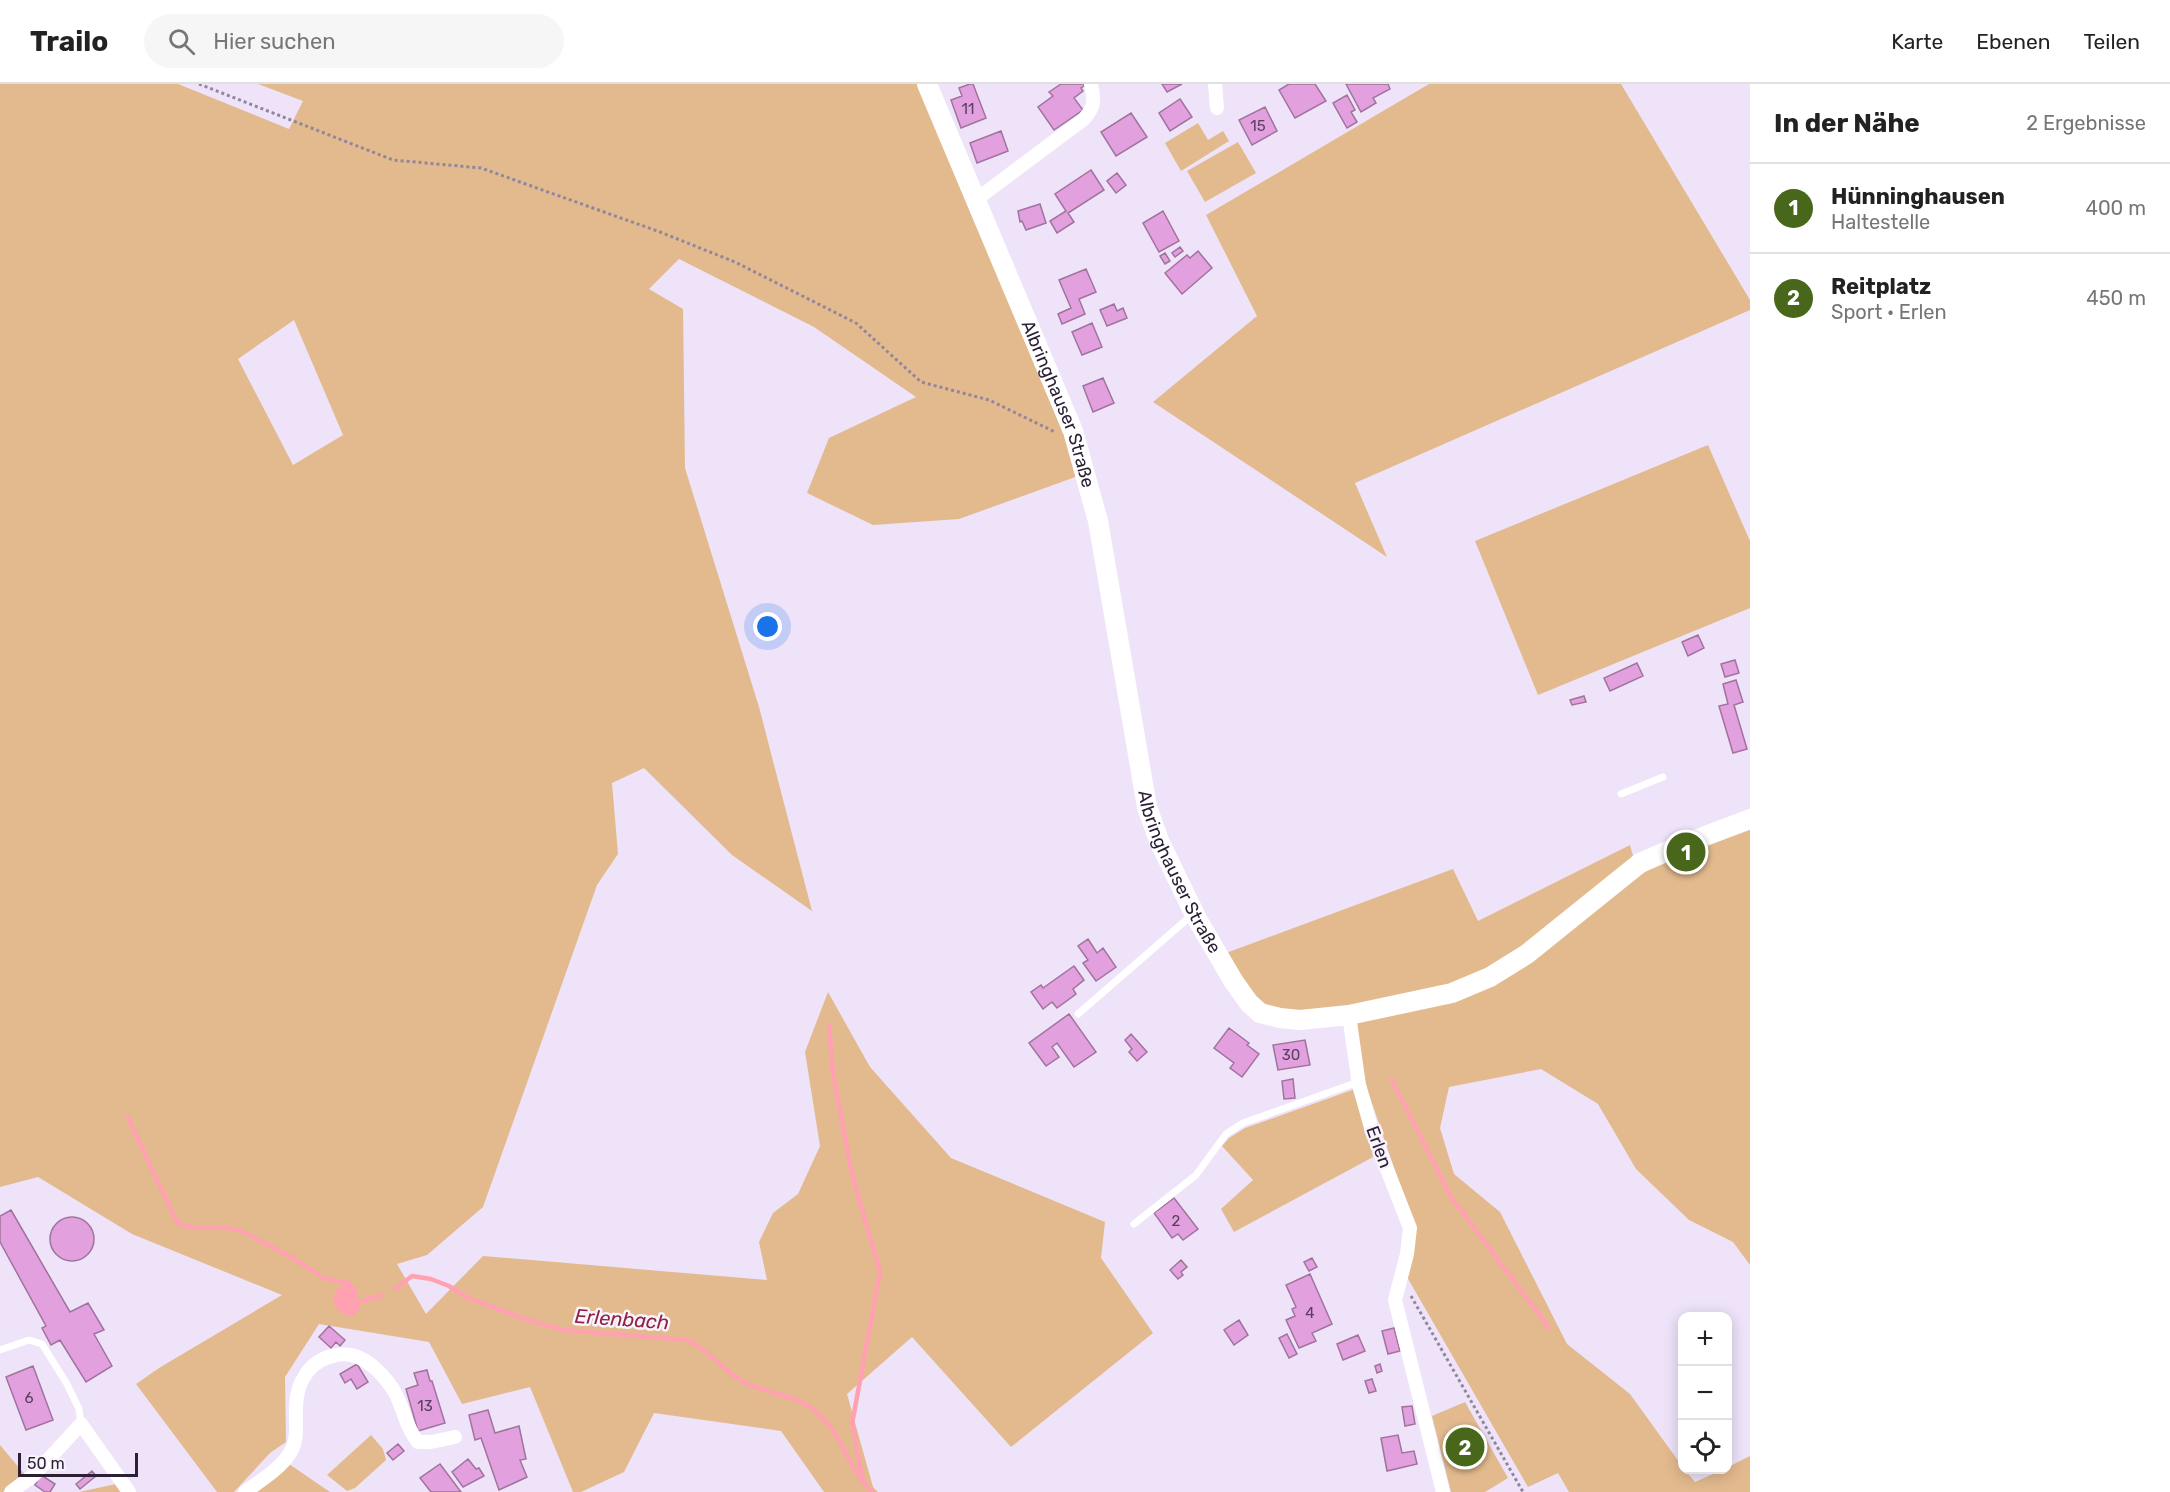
<!DOCTYPE html>
<html lang="de">
<meta charset="utf-8">
<style>
:root{--surface:#fff;--page:#f6f6f6;--text:#222;--muted:#767676;--line:#e0e0e0;--accent:#48671b}
body{margin:0;font-family:Rubik,sans-serif;background:var(--page);color:var(--text)}
.controls{position:absolute;right:18px;bottom:18px;display:grid;overflow:hidden;border-radius:12px;box-shadow:0 3px 15px #0003}
.controls button{width:54px;height:54px;display:grid;place-items:center;padding:0;border:0;border-bottom:2px solid var(--line);background:var(--surface);color:var(--text);font:30px sans-serif}
.scale{position:absolute;left:18px;bottom:15px;width:120px;box-sizing:border-box;padding-left:6px;border:3px solid #2c2035;border-top:0;font-size:16px;line-height:21px;white-space:nowrap;color:#2c2035;-webkit-text-stroke:4px #f9f3fe;paint-order:stroke}
.you{position:absolute;left:768px;top:543px;width:21px;height:21px;margin:-15px;border:4px solid #fff;border-radius:50%;background:#1a73e8;box-shadow:0 0 0 9px #1a73e833}
.badge{display:grid;place-items:center;width:39px;height:39px;border-radius:50%;background:var(--accent);color:#fff;font-size:20px;font-weight:700}
.pin{position:absolute;translate:-50% -50%;border:3px solid #fff;box-shadow:0 2px 6px #0006}
.list{margin:0;padding:0;list-style:none}
h2{display:flex;justify-content:space-between;align-items:center;height:78px;margin:0;padding:0 24px;font-size:26px}
h2 small{font-size:20px;font-weight:400;color:var(--muted)}
.list li{display:grid;grid-template-columns:39px 1fr auto;gap:18px;align-items:center;box-sizing:border-box;height:90px;padding:0 24px;border-top:2px solid var(--line)}
.list b{display:block;font-size:22px;white-space:nowrap}
.list p{margin:0;font-size:20px;white-space:nowrap;color:var(--muted)}
.list em{font-size:20px;font-style:normal;color:var(--muted)}
.icon{flex:none;width:33px;height:33px;fill:none;stroke:currentColor;stroke-width:2;stroke-linecap:round;stroke-linejoin:round}
.map{position:relative;flex:none;width:1750px;height:1408px;overflow:hidden}
header{display:flex;align-items:center;gap:36px;box-sizing:border-box;height:84px;padding:0 30px;background:var(--surface);border-bottom:2px solid var(--line)}
header strong{font-size:28px}
nav{display:flex;gap:33px;margin-inline-start:auto;font-size:21px}
.search{width:420px;height:54px;background:var(--page);display:flex;align-items:center;gap:15px;box-sizing:border-box;padding:0 21px;border-radius:33px;color:var(--muted);font-size:22px}
main{display:flex}
aside{flex:1;background:var(--surface)}
.map>svg:first-child{display:block}
.green{fill:#e3ba8e;fill-rule:evenodd}
.water{fill:#ffa1b1}
.lines{fill:none;stroke-linecap:round;stroke-linejoin:round}
.stream{stroke:#ffa1b1;stroke-width:4.5}
.building{fill:#e3a0df;stroke:#a0739d;stroke-width:1.5}
.path{stroke:#92869c;stroke-width:3;stroke-dasharray:3 3;stroke-linecap:butt}
.lane{stroke:#fff;stroke-width:7}
.street{stroke:#fff;stroke-width:14}
.secondary{stroke:#fff;stroke-width:20}
.labels{text-anchor:middle;dominant-baseline:central;stroke-width:5;stroke-linejoin:round;paint-order:stroke}
.number-label{font-size:15px;fill:#5a4060}
.street-label{font-size:18px;fill:#2c2035;stroke:#f9f3fe}
.water-label{font-size:20px;font-style:italic;fill:#8e2341;stroke:#f9f3fe}
</style>
<header>
<strong>Trailo</strong>
<div class="search"><svg class="icon" aria-label="search" viewBox="0 0 24 24"><circle cx="10" cy="10" r="6"/><path d="M15 15l6 6"/></svg>Hier suchen</div>
<nav><a>Karte</a><a>Ebenen</a><a>Teilen</a></nav>
</header>
<main>
<div class="map">
<svg width="1750" height="1408" viewBox="0 0 1750 1408">
<rect width="100%" height="100%" fill="#eee3f9"/>
<path class="green" d="M0,0h178l111,45 14,-28 -45,-17h659l30,63 113,264 18,65 -119,43 -86,6 -66,-32 22,-55 87,-41 -102,-70 -135,-68 -30,30 34,20 2,159 74,239 53,204 -80,-56 -88,-87 -32,15 6,71 -21,31 -114,322 -56,48 -30,9 29,50 57,-58 284,24 -8,-38 14,-29 25,-19 22,-48 -15,-94 23,-60 42,75 81,91 154,64 -4,36 52,75 -142,114 -99,-110 -65,57 26,93 5,5h-54l-43,-61 -127,-18 -30,59 -43,20h-8l-43,-105 -68,17 -33,-62 -110,-18 -34,53 1,65 -16,11 -36,39h-17l-81,-108 23,-16 123,-73 -150,-61 -94,-57 -38,10zM294,236l49,115 -50,30 -55,-106z
M1429,0h192l129,216v10l-395,173 32,74 -234,-155 104,-86 -51,-101z
M1198,39l10,17 15,-9 6,10 -48,30 -16,-28z
M1238,58l18,31 -51,29 -18,-31z
M1708,361l42,96v67l-212,87 -63,-154z
M1750,740v441l-17,-23 -44,-22 -53,-51 -38,-65 -57,-35 -92,18 -9,41 14,46 46,38 67,132 63,50 52,72v4h3l10,12 27,-12h6v-3l22,-11v36h-181l-11,-19 -30,14 -121,-210 8,-48 -54,-158 -11,-64c-23,3 -60,11 -83,1 -15,-7 -32,-41 -41,-55l227,-84 25,52 152,-76 4,15 -20,31 54,-33z
M1355,1005l20,67 -141,76 -13,-23 32,-29 -31,-34 7,-8 16,-10z
M1465,1318l43,76 -23,14h-34l-19,-76z
M371,1351l12,14 3,11 -31,28 -8,3 -20,-16z
M0,1361l26,31 -23,16h-3z
M289,1380l41,28h-77z
M116,1400l7,8h-44z"/>
<path class="water" d="M349,1199l7,3 4,23 -7,7c-25,-2 -25,-29 -4,-33z"/>
<g class="lines">
<path class="stream" d="M829,941l4,49 19,100 28,98 -28,152 11,56
M1392,996l59,117 98,131
M128,1034l50,106c19,8 41,0 61,6l52,27 35,22 23,4
M395,1205l17,-13 19,3 18,7 17,11 56,21 41,12 124,10c23,10 40,35 59,43 23,11 52,12 72,30 24,22 31,56 54,79
M359,1218l23,-7"/>
</g>
<path class="building" d="M970,0h3l13,34 -25,10 -10,-28 11,-4 -3,-8z
M1061,0h26l-6,4 2,3 -9,7 9,12 -29,20 -16,-23 15,-11 -4,-4z
M1162,0h20l-15,8z
M1289,0h26l11,17 -31,17 -16,-28z
M1346,0h42l2,5 -17,9 3,5 -15,9z
M1347,11l8,15 -4,2 6,10 -10,6 -14,-25z
M1180,15l12,18 -22,14 -11,-18z
M1265,23l12,24 -25,14 -13,-25z
M1131,29l16,24 -31,19 -15,-24z
M1001,47l7,20 -31,12 -7,-20z
M1091,86l13,20 -36,23 6,9 -17,11 -7,-12 16,-10 -11,-17z
M1117,89l9,12 -10,8 -9,-12z
M1040,120l6,19 -20,7 -4,-9 -2,1 -2,-11z
M1163,127l16,30 -20,11 -16,-29z
M1180,163l3,4 -8,6 -3,-4z
M1198,167l14,17 -30,26 -17,-21 22,-18 3,3z
M1165,169l5,8 -5,3 -5,-8z
M1086,185l10,23 -17,7 6,15 -23,10 -4,-10 13,-6 -12,-28z
M1114,220l3,7 6,-3 4,10 -20,8 -7,-16z
M1092,239l10,24 -20,8 -10,-23z
M1103,294l11,25 -21,9 -10,-26z
M1698,551l6,13 -16,8 -6,-14z
M1735,576l4,13 -14,4 -4,-13z
M1637,579l6,13 -33,15 -6,-13z
M1736,596l7,22 -9,3 13,44 -14,4 -14,-47 9,-2 -5,-20z
M1584,612l2,6 -14,3 -2,-5z
M1088,855l9,14 6,-5 13,19 -20,14 -13,-18 5,-3 -10,-14z
M1074,882l10,14 -11,9 3,5 -19,14 -5,-6 -9,7 -12,-17 10,-7 2,3z
M1069,930l27,38 -22,15 -17,-24 -5,4 7,10 -13,9 -17,-23z
M1229,944l20,15 -2,2 12,9 -17,23 -12,-9 4,-5 -20,-15z
M1131,950l16,18 -10,9 -8,-9 3,-3 -7,-9z
M1305,956l5,25 -32,5 -5,-25z
M1293,995l2,19 -11,1 -2,-18z
M1174,1114l24,31 -15,11 -5,-6 -6,4 -18,-25z
M11,1126l59,102 18,-9 16,27 -10,4 18,32 -26,16 -26,-42 -9,5 -9,-17 4,-2 -46,-84v-26z
M50 1155a22 22 0 1 1 44 0a22 22 0 1 1-44 0Z
M1312,1174l5,9 -8,4 -5,-9z
M1181,1176l6,7 -6,5 2,3 -5,4 -8,-9z
M1310,1190l22,50 -20,9 4,8 -17,7 -13,-28 9,-4 -3,-7 4,-2 -10,-22z
M1239,1236l9,15 -14,10 -10,-15z
M329,1242l16,14 -5,6 -4,-4 -5,6 -12,-11z
M1394,1244l6,23 -12,3 -6,-23z
M1287,1250l10,20 -8,4 -10,-20z
M1358,1251l7,16 -22,9 -6,-16z
M357,1280l11,18 -11,7 -6,-10 -6,4 -5,-9z
M1380,1280l2,7 -5,2 -2,-7z
M33,1282l20,54 -27,10 -20,-53z
M427,1286l3,11h2l13,42 -27,8 -12,-42 12,-4 -4,-12z
M1372,1295l4,12 -7,2 -4,-12z
M1412,1322l3,18 -10,2 -3,-19z
M488,1326l7,23 24,-7 7,33 -6,1 7,17 -28,13 -18,-52 -6,2 -6,-25z
M1398,1351l4,18 12,-2 3,13 -30,7 -6,-33z
M398,1360l6,7 -11,9 -6,-7z
M468,1375l8,10 3,-1 5,8 -21,11 -11,-15z
M440,1380l21,28h-30l-11,-14z
M92,1387l4,5 -16,13 -4,-5z
M41,1391l14,9 -5,8h-5l-10,-7z"/>
<g class="lines">
<path class="path" d="M199,0l194,76 88,8 179,64 75,30 121,61 65,59 68,18 66,32
M1411,1212l112,196"/>
<path class="lane" d="M1621,710l42,-17
M1078,930l114,-99
M1134,1140l62,-49 30,-41 17,-11 115,-41
M0,1266l29,-10 13,4 25,40 12,25 2,15"/>
<path class="street" d="M1215,0l2,24
M977,115l107,-80c12,-14 10,-18 7,-35
M1349,931l10,70 13,46 38,97 -3,26 -12,46 48,192
M11,1408l23,-17 47,-51 48,68
M245,1408c15,-11 35,-23 45,-39 9,-14 5,-29 6,-45 0,-26 14,-49 41,-53 20,-4 37,10 50,26 16,18 16,43 31,61h13l24,-5"/>
<path class="secondary" id="s1" d="M927,0l146,347 25,90 49,286 13,36 37,76 37,63 15,21 11,10 20,5 20,2 49,-5 103,-22 38,-16 37,-23 113,-91 44,-19 66,-25"/>
</g>
<g class="labels">
<g class="number-label">
<text x="968" y="25">11</text>
<text x="1258" y="42">15</text>
<text x="1291" y="971">30</text>
<text x="1176" y="1137">2</text>
<text x="1310" y="1229">4</text>
<text x="29" y="1314">6</text>
<text x="425" y="1322">13</text>
</g>
<g class="street-label">
<text stroke="none"><textPath href="#s1" startOffset="346">Albringhauser Straße</textPath></text>
<text stroke="none"><textPath href="#s1" startOffset="832">Albringhauser Straße</textPath></text>
<text transform="translate(1379 1063) rotate(70)">Erlen</text>
</g>
<g class="water-label">
<text transform="translate(622 1235) rotate(4)">Erlenbach</text>
</g>
</g>
</svg>
<div class="controls">
<button>+</button>
<button>−</button>
<button><svg class="icon" aria-label="locate" viewBox="0 0 24 24"><circle cx="12" cy="12" r="6"/><path d="M12 2v4M12 18v4M2 12h4M18 12h4"/></svg></button>
</div>
<div class="scale">50 m</div>
<div class="you"></div>
<div class="pin badge" style="left:1686px;top:768px">1</div>
<div class="pin badge" style="left:1465px;top:1363px">2</div>
</div>
<aside>
<h2>In der Nähe<small>2 Ergebnisse</small></h2>
<ul class="list">
<li><span class="badge">1</span><div><b>Hünninghausen</b><p>Haltestelle</p></div><em>400 m</em></li>
<li><span class="badge">2</span><div><b>Reitplatz</b><p>Sport · Erlen</p></div><em>450 m</em></li>
</ul>
</aside>
</main>
